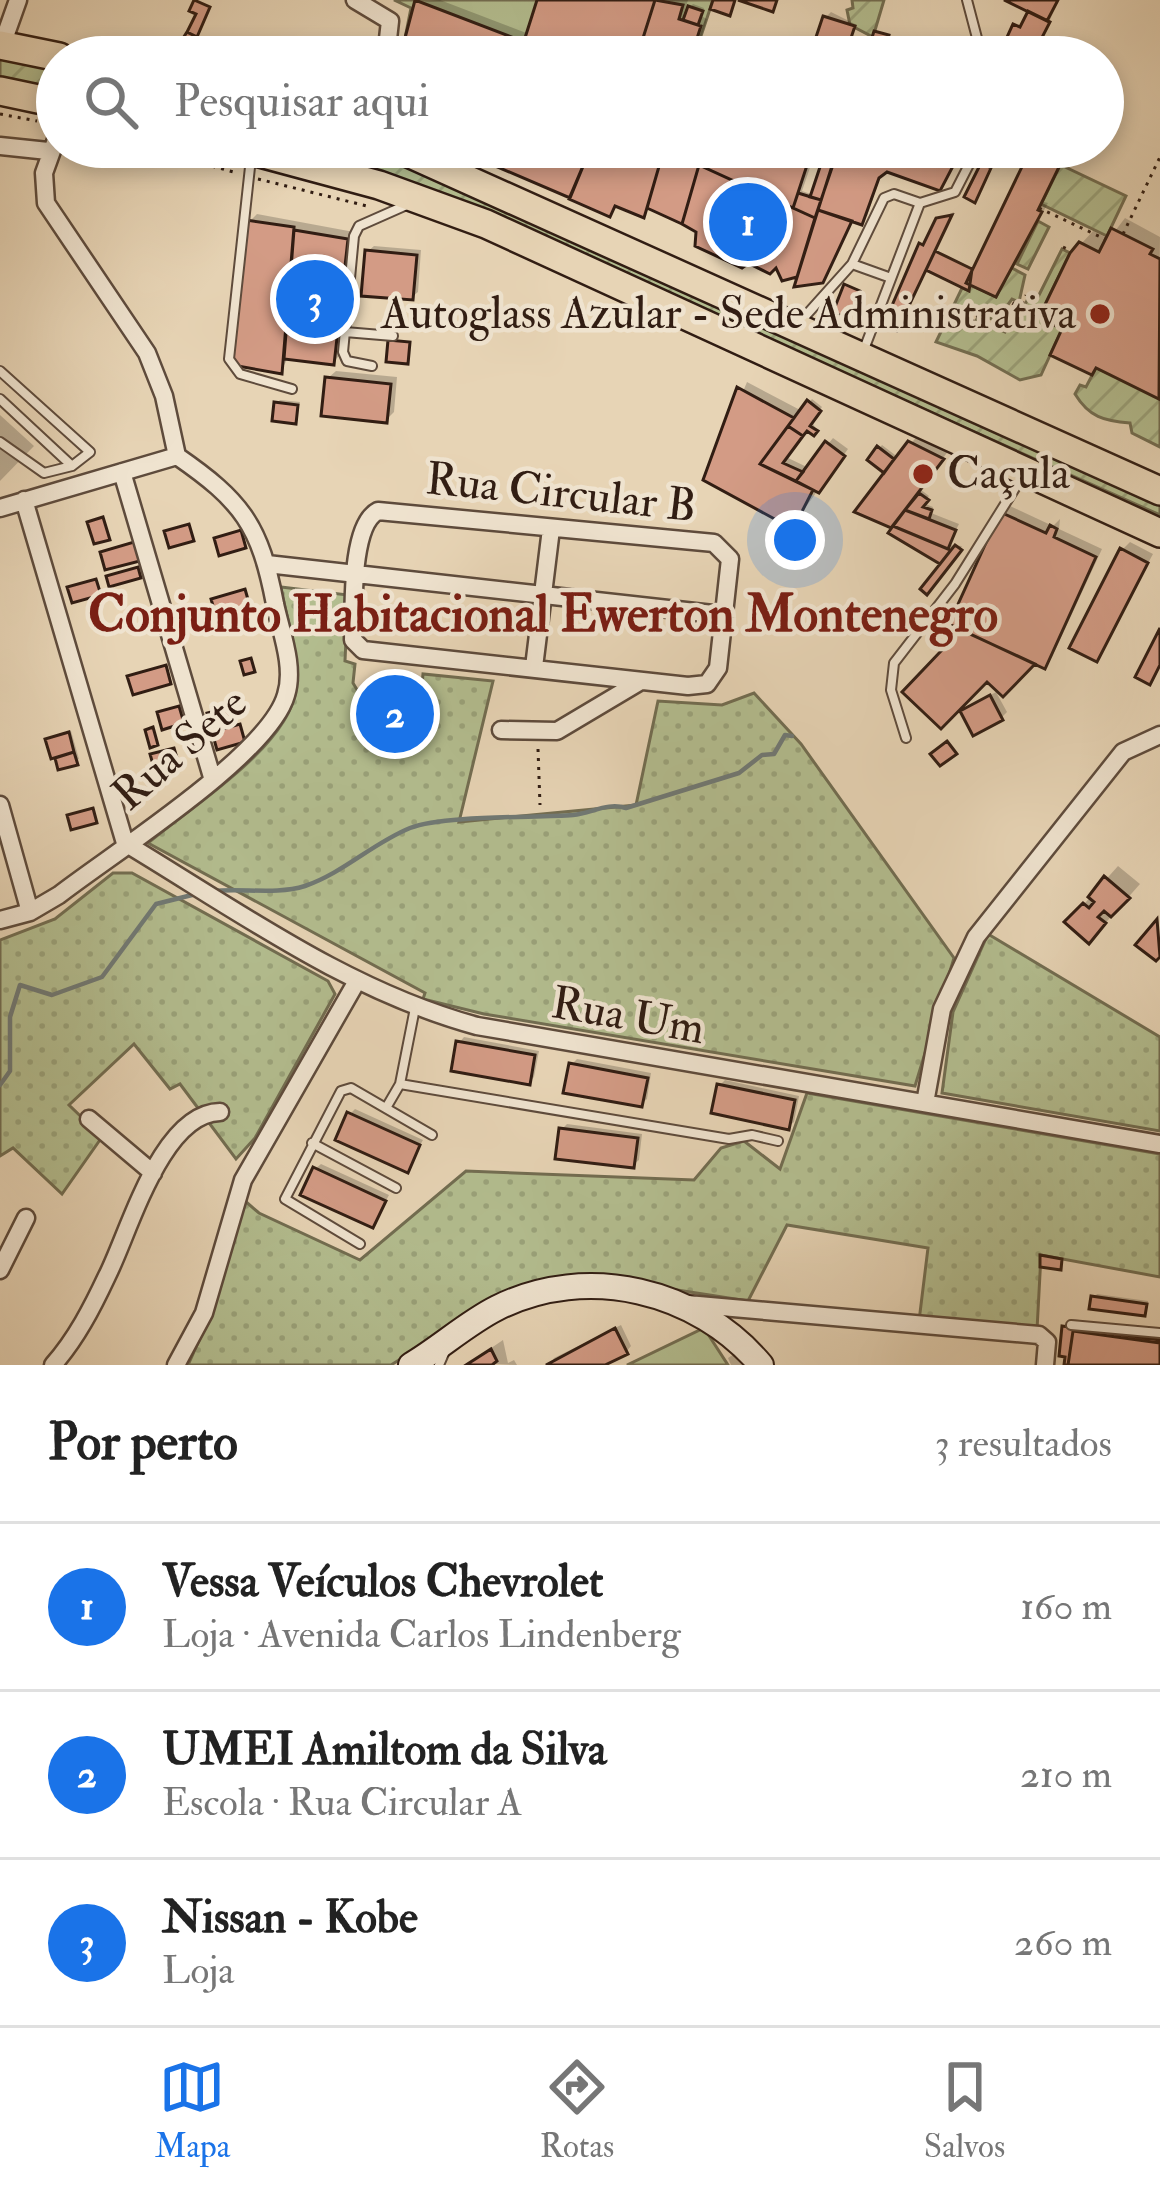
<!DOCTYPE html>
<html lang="pt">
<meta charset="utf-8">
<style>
:root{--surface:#fff;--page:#f6f6f6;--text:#222;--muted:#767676;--line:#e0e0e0;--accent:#1a73e8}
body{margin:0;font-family:"IM FELL Double Pica",serif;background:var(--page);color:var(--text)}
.you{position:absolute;left:795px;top:540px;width:42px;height:42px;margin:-30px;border:9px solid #fff;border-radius:50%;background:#1a73e8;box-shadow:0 0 0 18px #1a73e833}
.badge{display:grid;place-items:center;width:78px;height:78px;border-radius:50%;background:var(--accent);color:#fff;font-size:39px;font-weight:700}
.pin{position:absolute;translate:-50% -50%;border:6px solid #fff;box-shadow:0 3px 12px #0006}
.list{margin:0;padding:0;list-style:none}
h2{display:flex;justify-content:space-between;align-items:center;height:156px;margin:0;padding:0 48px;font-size:51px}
h2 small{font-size:39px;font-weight:400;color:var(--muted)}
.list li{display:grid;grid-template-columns:78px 1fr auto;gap:36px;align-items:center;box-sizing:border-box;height:168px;padding:0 48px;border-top:3px solid var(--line)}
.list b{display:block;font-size:45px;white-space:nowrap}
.list p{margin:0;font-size:39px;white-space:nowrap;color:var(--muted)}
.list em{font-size:39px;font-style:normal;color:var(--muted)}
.icon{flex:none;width:66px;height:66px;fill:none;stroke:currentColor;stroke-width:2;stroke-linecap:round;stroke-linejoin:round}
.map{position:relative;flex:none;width:1160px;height:1365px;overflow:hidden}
.search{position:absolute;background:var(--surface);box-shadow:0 6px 18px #0003;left:36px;right:36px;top:36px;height:132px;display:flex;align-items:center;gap:30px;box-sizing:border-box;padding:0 42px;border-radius:66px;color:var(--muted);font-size:45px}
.sheet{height:660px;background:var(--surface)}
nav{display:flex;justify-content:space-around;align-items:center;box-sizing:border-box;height:168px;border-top:3px solid var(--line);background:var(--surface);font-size:33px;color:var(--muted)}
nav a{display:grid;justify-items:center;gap:6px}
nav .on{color:var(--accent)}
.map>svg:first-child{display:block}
.grass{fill:url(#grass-dots);stroke:#726d51;stroke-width:3}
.garden{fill:url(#garden-furrows);stroke:#726d51;stroke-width:3}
.pitch{fill:#b3bd8f;stroke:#726d51;stroke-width:3}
.shadow{fill:#0003;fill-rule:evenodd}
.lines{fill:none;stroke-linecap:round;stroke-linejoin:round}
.stream{stroke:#707975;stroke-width:4.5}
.building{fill:#d39b85;stroke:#311d13;stroke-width:3;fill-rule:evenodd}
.lane-casing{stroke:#5e4b3c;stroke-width:12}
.street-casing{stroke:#5e4b3c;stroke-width:21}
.secondary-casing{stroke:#311d13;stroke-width:28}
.primary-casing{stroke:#311d13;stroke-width:32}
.path{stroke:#311d13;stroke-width:3;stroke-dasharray:3 6;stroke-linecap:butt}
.lane{stroke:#efe3cf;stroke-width:8}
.street{stroke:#efe3cf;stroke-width:16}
.secondary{stroke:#efe3cf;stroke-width:24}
.primary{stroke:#e7d4b5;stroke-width:27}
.poi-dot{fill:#8f2418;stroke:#efe3cf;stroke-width:4.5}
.labels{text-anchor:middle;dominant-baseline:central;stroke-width:9;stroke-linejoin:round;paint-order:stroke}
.poi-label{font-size:45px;fill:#311d13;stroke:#efe3cf;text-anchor:end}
.street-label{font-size:45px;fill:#311d13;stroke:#efe3cf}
.quarter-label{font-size:51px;font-weight:bold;fill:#7a1f14;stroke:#efe3cf}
</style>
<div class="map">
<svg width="1160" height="1365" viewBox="0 0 1160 1365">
<defs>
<pattern id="grass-dots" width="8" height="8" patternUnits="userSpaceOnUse" patternTransform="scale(3)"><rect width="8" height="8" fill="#b3bd8f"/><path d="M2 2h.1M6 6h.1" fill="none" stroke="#9aa27a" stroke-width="1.8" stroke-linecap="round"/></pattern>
<pattern id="garden-furrows" width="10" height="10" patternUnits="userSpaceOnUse" patternTransform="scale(3)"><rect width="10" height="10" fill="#b3bd8f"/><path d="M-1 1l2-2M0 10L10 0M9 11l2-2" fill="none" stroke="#9aa27a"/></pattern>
</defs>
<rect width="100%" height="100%" fill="#e7d4b5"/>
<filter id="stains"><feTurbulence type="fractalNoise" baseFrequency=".00167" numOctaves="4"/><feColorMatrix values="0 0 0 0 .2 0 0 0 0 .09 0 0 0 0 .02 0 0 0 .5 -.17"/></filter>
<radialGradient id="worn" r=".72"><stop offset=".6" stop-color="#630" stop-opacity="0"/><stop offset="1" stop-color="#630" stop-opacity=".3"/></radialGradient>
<path class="grass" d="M281,587l67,8 -3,66 10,3 -2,19 37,62 26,1 7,-72 70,7 -34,141 177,-17 22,-104 64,4 32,-12 47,51 153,214 -39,128 -431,-72 -61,-15 2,-6 -277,-150c43,-36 140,-96 148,-153 5,-31 -10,-72 -15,-103z
M113,873h19l196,108 7,13 -80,144 -19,21 -56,-75 -10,5 -36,-45 -65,61 33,32 -40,57 -49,-46 -13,8v-216l55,-21z
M988,934l172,103v94l-218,-38 11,-81z
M807,1093l353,61v123l-119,-22 -4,75 -118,-9 9,-73 -141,-23 -39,76 -122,-19 -147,28 -88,55h-203l26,-58 30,-107 15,13 101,47 106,-89 228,9 27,-32 23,-7 36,28z"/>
<path class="garden" d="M852,0h32l-11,37 -23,-12 -3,-15 6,-2z
M0,58l57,11v26l-57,-12z
M265,147h84l50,17 761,337v14l-630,-282z
M1052,149l13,5 -4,11 65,31 -19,40 -66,-32 19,-39 -12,-6z
M1038,221l11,6 -21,42 -11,-5z
M1062,249l8,4 -29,60 -16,-8 4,-9 8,3z
M1010,267l15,8 -6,27 -7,-3 -16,22 -24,-11 -6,13 7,3 4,-7 28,13 13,-25 44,22 -21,46 -21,5 -43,-24 -41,-14 26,-54 6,2 3,-5 25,12z
M1096,368l64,28v51l-28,-14 -2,-10c-26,-2 -41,-6 -55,-29l5,-9 6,2z"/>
<path class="pitch" d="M394,0h319l-19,57h-270l4,-9 -23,-10 6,-30z
M704,1328l24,37h-101z"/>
<path class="shadow" d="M440,0l89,34 11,-34h148l-5,15 10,-11 11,4 -3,8 6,3 -12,38h-112l-58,-19 -8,19h-88l8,-8 -20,-47z
M1011,0h48l-26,57h-32l15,-31 10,-3 6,-13z
M831,12l26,13 -13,28 -19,-35z
M458,147h190l17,8 3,-8h15l-7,7 27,12 6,-19h108l-15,44 12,4 14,-41h11l2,-7h122l-81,25 -15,44 -13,3 -32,62 -18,-15 -9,8 -32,-25 -64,-19 -48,-23 -8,8 -24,-11 -9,10zM742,196l20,9 -3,7 -20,-10z
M1036,147l30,10 -22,45 4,1 -45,83 -8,8 -67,-26 -32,59 26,-82 17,-26 15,-7 -18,39 39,19z
M257,214l97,18 -13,122 -8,8 -44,-6 -8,15 -32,-149z
M1125,218l35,19 -2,158 -92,-68 15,-83 12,-13 16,8z
M374,246l47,4 -3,42 -6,5 -44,-46z
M336,371l61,6 -3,35 -8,8 -58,-42z
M747,382l55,29 10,-12 10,8 -11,14 6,9h-11l-20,27 23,11 24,-30 15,11 -56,77 -85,-48z
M280,400l20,2 -5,19 -18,-18z
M0,415l34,31 -34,35z
M918,435l31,15 -29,39 9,7 -6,7 10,4 -2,6 28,11 -11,21 14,1 -36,45 18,-28 -48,-36 -38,-17 30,-38 -17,-13 11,-14 17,13z
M1010,506l43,20 7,-7 -1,10 43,20 -50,108 -8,8 -10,-4 -47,17 -81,13 60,-62 36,-115z
M1130,542l23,12 -57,105 26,-109z
M996,692l11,20 -6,6 -38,-7z
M71,731l8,28 -19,8 -11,-27z
M1118,866l22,18 -39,44 -33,-6z
M464,1037l75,14 -5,26 -5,5 -70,-39z
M577,1059l74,14 -4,26 -6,5 -69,-40z
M725,1080l74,16 -5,26 -6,5 -68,-42z
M355,1109l68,31 -16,29 -57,-55z
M567,1124l75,10 -3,26 -6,5 -72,-35z
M321,1164l68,31 -16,30 -58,-56z
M1097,1294l51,7 -1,9 -53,-12z
M1073,1319l87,13v33h-93l-2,-38z
M621,1325l10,21 -5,6 -28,13h-48l4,-7z
M503,1340l5,23 6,-3 3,5 -48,-2z
M740,1350l7,15h-16l-3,-7z"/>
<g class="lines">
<path class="stream" d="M213,891c31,-3 63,4 92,-5 38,-13 68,-43 105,-58 34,-13 124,-10 163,-13 19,-2 35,-13 53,-7l113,-35 23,-18 12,-1 11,-19 7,1
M0,1085l10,-14v-54l10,-32 32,10 50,-18 54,-73 40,-10"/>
</g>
<path class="building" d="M194,0l16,7 -13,30 -10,-5 9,-18 -7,-3z
M415,0l107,41 -7,16h-66l-44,-19z
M537,0h118l-18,57h-64l-49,-16z
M655,0l28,5 -4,14 22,7 -10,31h-54z
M713,0h22l-5,16 -20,-7z
M738,0h39l-4,12z
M1004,0h54l-11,21z
M688,6l15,5 -5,14 -15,-5z
M1028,11l22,11 -18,35h-34l15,-33 7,3z
M823,16l32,10 -10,30 -32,-10z
M874,31l15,4 -5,19 -10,-3 -8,6z
M187,32l10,5 -9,20h-17z
M451,147h140l-21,51z
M591,147h32l37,16 -16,55 -29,-12 -5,11 -41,-18z
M705,147h108l-20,61 -94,-43z
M838,147h125l-23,44 -53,-19 -8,6 -17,47 -44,-15z
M664,149l35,16 -17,59 -35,-16z
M1030,150l30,15 -22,45 4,2 -46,85 -30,-14z
M825,152l11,4 -15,44 -11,-3z
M981,163l10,5 -16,35 -11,-6z
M699,165l116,53 -18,59 -15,4 -6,-13 -6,6 -18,-9 4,-7 -14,10 -47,-22 1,-14 -14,-8zM739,198l19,9 -6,12 -18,-8z
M798,193l23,7 -6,18 -22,-10z
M818,210l34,11 -29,62 -29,4z
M952,215l-55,116 -13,-7 35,-81 4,2 13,-27z
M246,220l48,7 -12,147 -50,-9z
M1111,228l42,21 -3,5 10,5 -1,140 -63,-31 -4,7 -42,-20 12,-26 -23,-12 31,-64 9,-11 20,10z
M294,230l54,9 -14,126 -50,-6z
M365,250l52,5 -4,45 -52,-4z
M935,251l37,18 -3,22 -43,-21z
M844,284l16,7 -11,28 -16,-7z
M388,340l22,2 -2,22 -22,-2z
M325,377l66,7 -4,39 -66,-7z
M737,387l57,31 -34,46 53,26 -20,39 -90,-49z
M807,400l14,11 -11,15 8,5 -4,5 -7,-5 -4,5 -15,-10z
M274,402l24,3 -2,19 -24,-3z
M788,426l15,10 -20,27 20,9 -7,9 -36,-17z
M825,441l20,15 -26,37 -23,-12z
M908,441l36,18 -53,69 -37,-16z
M877,446l17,13 -10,14 -17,-13z
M919,493l10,7 -6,7 9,3 -3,9 -24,-9z
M905,510l51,20 -8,19 -55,-23z
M1000,512l46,21 4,-8 7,4 -3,8 42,20 -51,112 -96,-45z
M103,517l7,23 -16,4 -7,-22z
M189,524l5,17 -25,7 -5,-17z
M893,526l55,23 3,1 -11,14 -52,-31z
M241,530l5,18 -27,8 -5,-18z
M134,542l6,19 -35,9 -5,-18z
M955,545l7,5 -35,45 -7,-6z
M1120,548l28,15 -51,99 -28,-14z
M138,567l3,11 -32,9 -3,-11z
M96,579l5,16 -29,8 -5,-16z
M245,589l6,21 -34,10 -6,-21z
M1160,628v37l-10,20 -15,-8z
M961,630l74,34 -32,33 -16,-15 -46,47 -39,-37z
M251,658l4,14 -11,3 -4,-14z
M166,665l5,19 -38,11 -6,-19z
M990,695l13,25 -30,16 -13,-25z
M179,706l5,17 -22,7 -5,-18z
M231,707l3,10 -24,7 -3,-11z
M240,724l5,18 -28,8 -5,-18z
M153,727l5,18 -8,3 -5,-18z
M69,732l5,20 -23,7 -6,-20z
M947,741l10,13 -17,12 -10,-12z
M174,748l4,13 -24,7 -4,-14z
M74,752l4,13 -20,5 -3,-12z
M93,808l4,15 -26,7 -4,-15z
M1104,876l26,22 -19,19 -7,-6 -6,6 8,6 -17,21 -25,-22 19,-19 6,5 5,-6 -6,-5z
M1157,919l3,38 -4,4 -21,-16z
M456,1041l79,14 -5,30 -79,-14z
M569,1063l79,15 -6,29 -79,-14z
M717,1084l78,16 -6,30 -78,-17z
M347,1112l73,33 -12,28 -73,-33z
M559,1128l79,10 -4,30 -79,-9z
M313,1167l73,34 -13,27 -73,-33z
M1040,1255l22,4 -1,11 -21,-3z
M1091,1296l56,8 -2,12 -56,-7z
M1062,1326l98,14v3l-87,-12 -5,34h-4l1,-8 -6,-1z
M615,1328l13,26 -23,11h-59z
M1073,1331l87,12v22h-92z
M491,1349l6,12 -5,4h-26z"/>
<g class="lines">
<g class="lane-casing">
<path id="lane" d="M967,0l15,57
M251,158l-22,201 11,15 52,15
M920,203l35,-11 23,-45
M852,264l39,14
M800,322l52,-58 32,-66 10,-4 26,9 -57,149
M345,332l48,4
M372,366l-25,-5 -4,-9 11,-116 5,-10 52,-23
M0,371l90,81 -18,14 -28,7 -44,-31
M0,399l72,67
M906,738l-15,-48 3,-27 61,-79 67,-107
M415,1008l-15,76 329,55 23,-4 26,6
M386,1108l14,-24
M312,1143l84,45
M360,1244l-75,-45 56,-108 10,-3 81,47
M1071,1325l89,8
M439,1365l7,-16"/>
</g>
<g class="street-casing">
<path id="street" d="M355,0l35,21 -4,36
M2,45l16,-45
M57,137l-13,36 2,30 101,150 17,43 13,60
M0,146l48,5
M122,472l90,305
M24,500l101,343c113,68 223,148 352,183l683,118
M0,508l177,-52
M378,511l336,32 16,16 -12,109 -11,16 -19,2 -325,-36 -10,-10c1,-31 -3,-115 25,-129z
M267,564l455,51
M534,667l17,-138
M501,730l56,1 84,-50
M0,805l30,107
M0,920l30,-8 29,-17c54,-42 210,-140 227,-200 9,-28 -5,-63 -11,-91 -15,-79 -33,-103 -98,-148
M925,1103l17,-94 34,-72 147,-185 37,-17
M89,1119l64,54
M0,1270l26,-52
M687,1304l352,31 8,7 -2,23
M53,1365c23,-26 39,-57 54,-89 22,-43 54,-163 113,-164
M176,1365l28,-52 39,-133 114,-199"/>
</g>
<g class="secondary-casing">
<path id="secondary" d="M411,1365c29,-17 56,-42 86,-57 90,-45 201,-18 264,57"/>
</g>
<g class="primary-casing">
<path id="primary" d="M0,45l59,12
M0,91l57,12
M238,147l141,38 107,39 674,309
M395,147l765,344"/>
</g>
<path class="path" d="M0,114l37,7
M143,147l94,26
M258,179l113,28
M1039,208l66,31
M1123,234l37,-77
M1063,247l8,4
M1022,304l4,-9
M972,322l3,-7 28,13 11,-25 26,12
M538,749l2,56"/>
<use href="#lane" class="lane"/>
<use href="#street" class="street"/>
<use href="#secondary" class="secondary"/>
<use href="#primary" class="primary"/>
</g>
<g class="poi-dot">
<circle cx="1100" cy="314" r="12"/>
<circle cx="923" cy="474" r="12"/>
</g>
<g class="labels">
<g class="poi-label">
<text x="1076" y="314">Autoglass Azular - Sede Administrativa</text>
<text x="947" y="474" text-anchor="start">Caçula</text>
</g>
<g class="street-label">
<text transform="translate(561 493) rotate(6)">Rua Circular B</text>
<text transform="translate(180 749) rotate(-41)">Rua Sete</text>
<text transform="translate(628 1016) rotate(10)">Rua Um</text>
</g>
<g class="quarter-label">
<text x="543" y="615">Conjunto Habitacional Ewerton Montenegro</text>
</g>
</g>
<rect width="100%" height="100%" filter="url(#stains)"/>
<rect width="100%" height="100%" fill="url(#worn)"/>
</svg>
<div class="you"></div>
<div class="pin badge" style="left:748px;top:222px">1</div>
<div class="pin badge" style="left:395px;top:714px">2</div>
<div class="pin badge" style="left:315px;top:299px">3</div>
<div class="search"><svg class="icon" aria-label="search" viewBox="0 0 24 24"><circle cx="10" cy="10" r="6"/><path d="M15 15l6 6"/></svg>Pesquisar aqui</div>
</div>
<section class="sheet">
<h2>Por perto<small>3 resultados</small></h2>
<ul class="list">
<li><span class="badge">1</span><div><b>Vessa Veículos Chevrolet</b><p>Loja · Avenida Carlos Lindenberg</p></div><em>160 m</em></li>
<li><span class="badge">2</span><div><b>UMEI Amiltom da Silva</b><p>Escola · Rua Circular A</p></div><em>210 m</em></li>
<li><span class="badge">3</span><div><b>Nissan - Kobe</b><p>Loja</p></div><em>260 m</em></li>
</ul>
</section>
<nav>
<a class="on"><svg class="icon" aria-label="map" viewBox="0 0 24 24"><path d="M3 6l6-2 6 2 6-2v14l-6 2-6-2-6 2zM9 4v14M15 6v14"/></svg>Mapa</a>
<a><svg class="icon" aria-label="directions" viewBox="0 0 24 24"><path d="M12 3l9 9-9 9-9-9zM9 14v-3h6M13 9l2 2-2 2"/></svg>Rotas</a>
<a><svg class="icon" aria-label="saved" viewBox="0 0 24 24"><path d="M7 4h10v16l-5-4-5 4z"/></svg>Salvos</a>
</nav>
